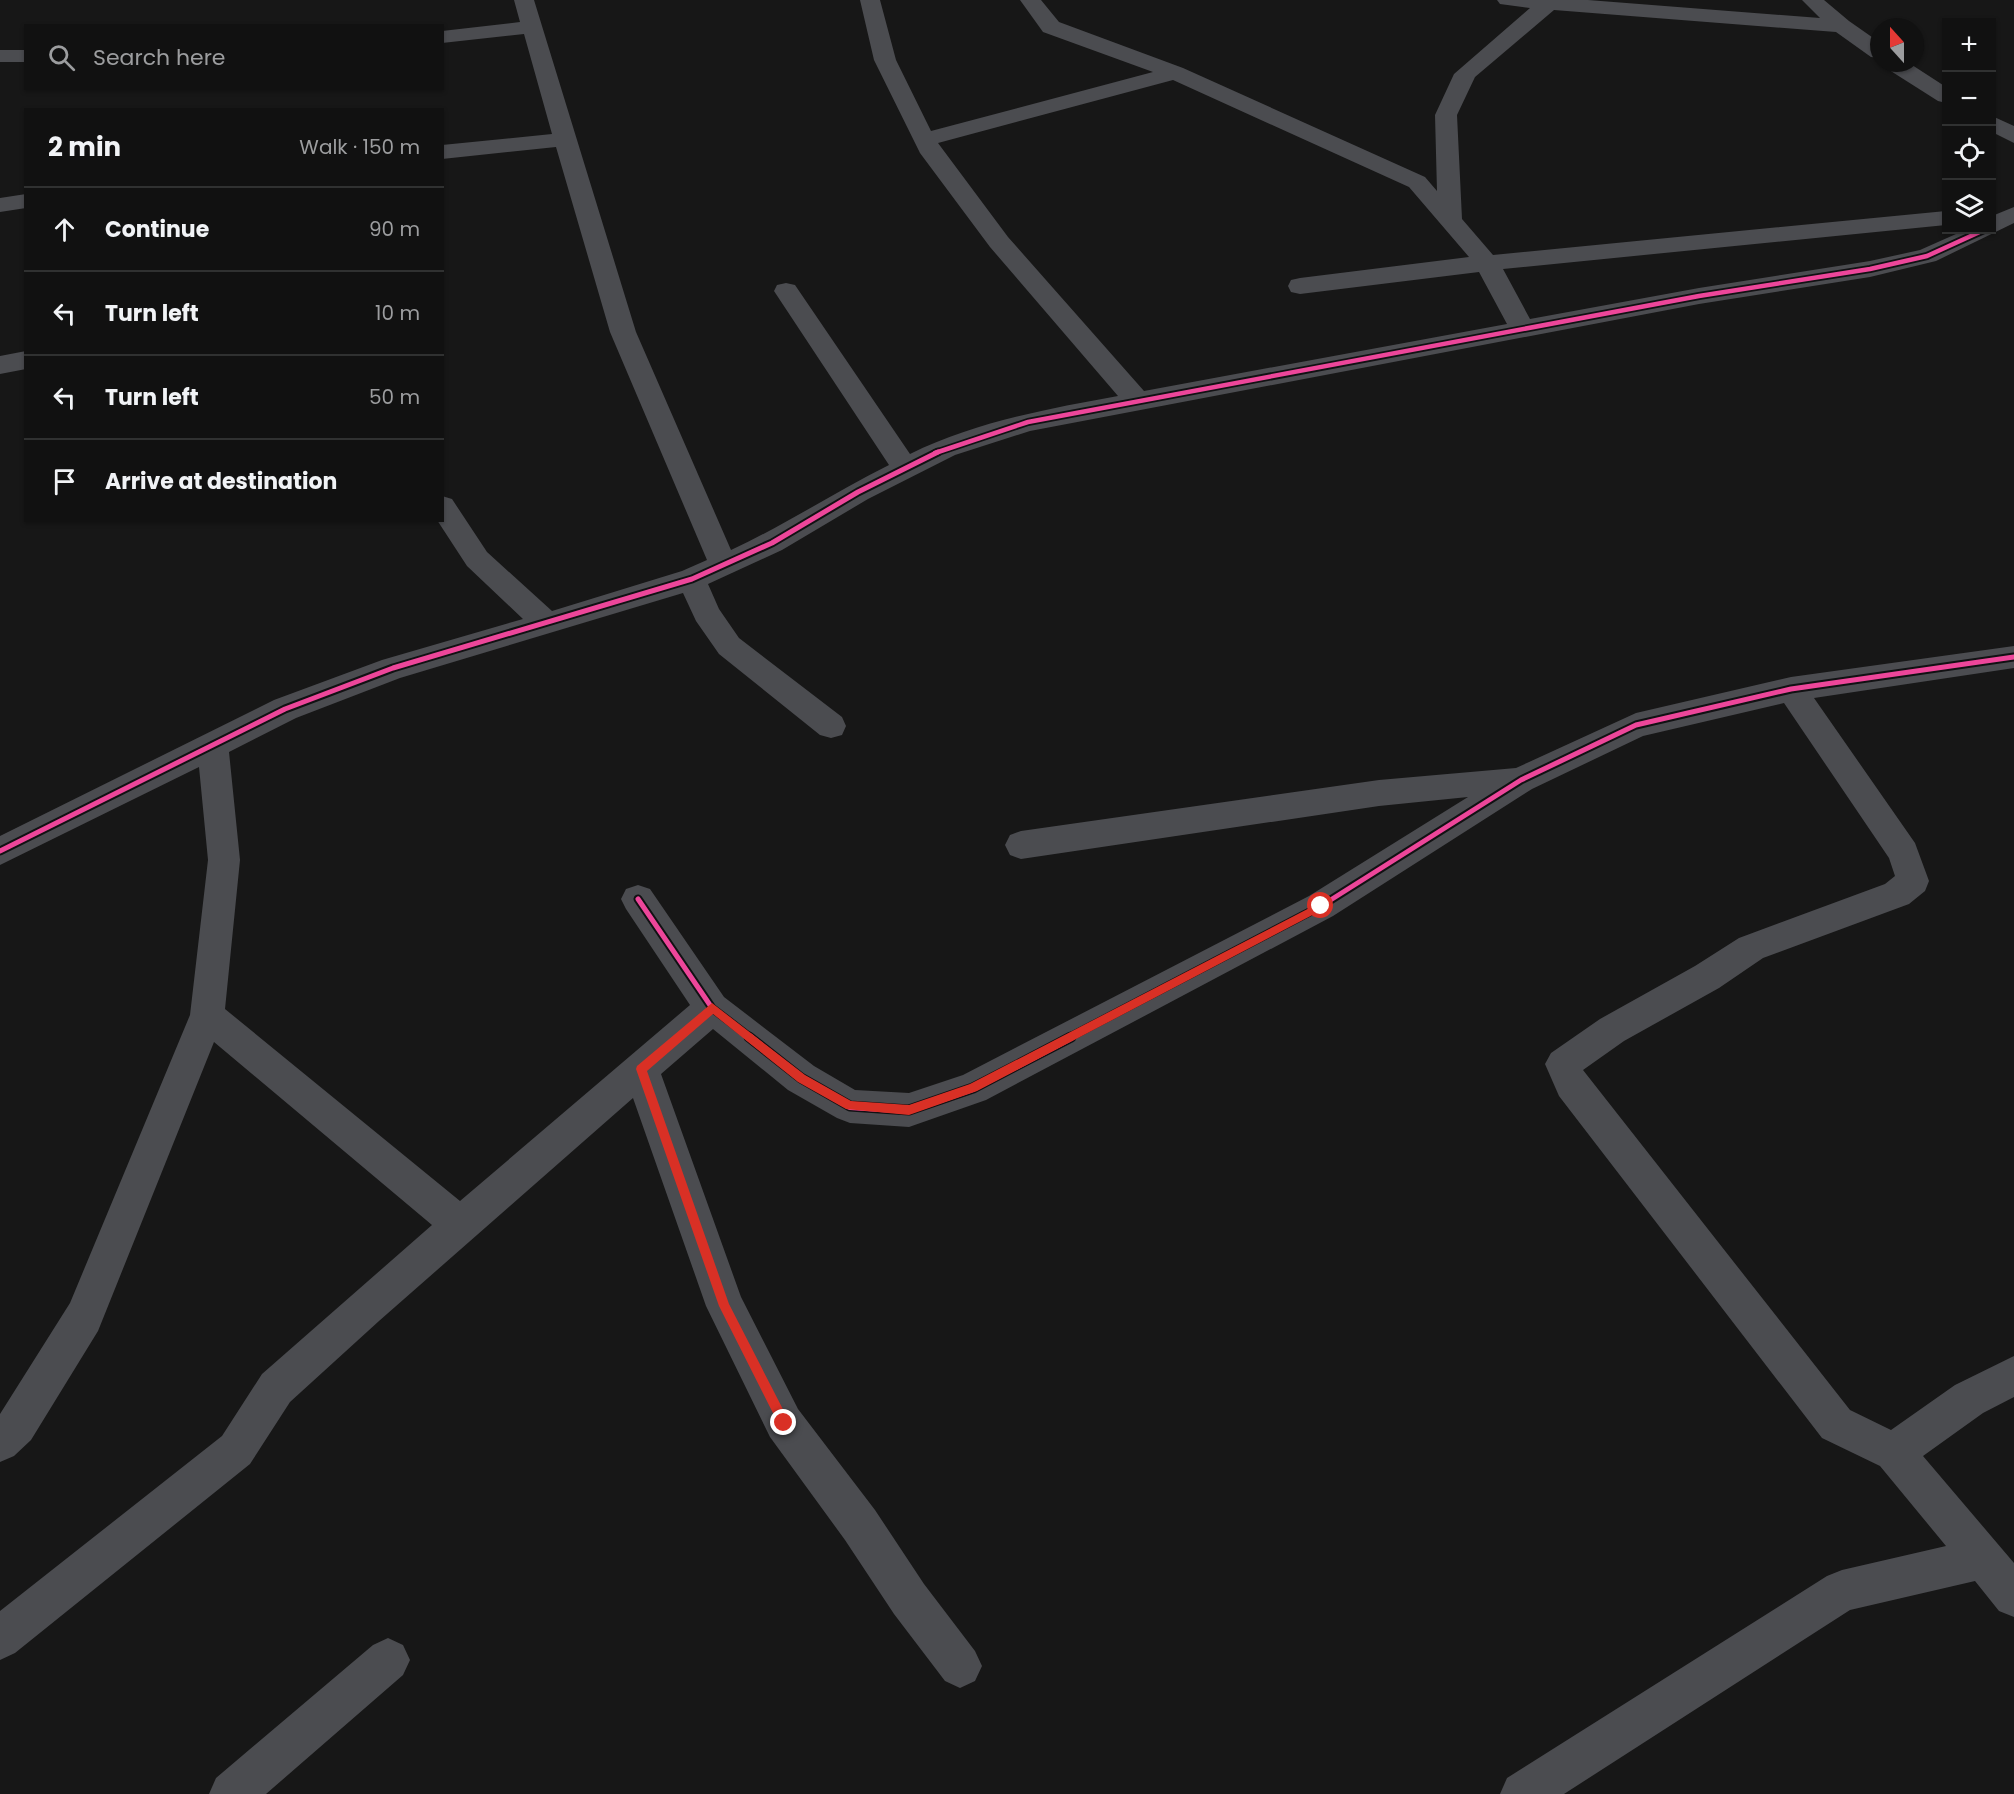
<!DOCTYPE html>
<meta charset="utf-8">
<style>
:root{--surface:#111;--page:#1a1a1a;--text:#f1f3f6;--muted:#9c9d9f;--line:#303131}
body{margin:0;font-family:Poppins,sans-serif;background:var(--page);color:var(--text)}
.controls{position:absolute;right:18px;top:18px;display:grid;overflow:hidden;border-radius:0px;box-shadow:0 2px 4px #0004}
.controls button{width:54px;height:54px;display:grid;place-items:center;padding:0;border:0;border-bottom:2px solid var(--line);background:var(--surface);color:var(--text);font:30px sans-serif}
.compass{position:absolute;left:1870px;top:18px;width:54px;height:54px;border-radius:50%;background:var(--surface);box-shadow:0 2px 4px #0004;rotate:339deg}
.stop{position:absolute;width:18px;height:18px;margin:-14px;border:4px solid #d93025;border-radius:50%;background:#fff}
.stop.end{background:#d93025;border-color:#fff;box-shadow:0 2px 6px #0008}
.list{margin:0;padding:0;list-style:none}
h2{display:flex;justify-content:space-between;align-items:center;height:78px;margin:0;padding:0 24px;font-size:26px}
h2 small{font-size:20px;font-weight:400;color:var(--muted)}
.list li{display:grid;grid-template-columns:39px 1fr auto;gap:18px;align-items:center;box-sizing:border-box;height:84px;padding:0 24px;border-top:2px solid var(--line)}
.list b{display:block;font-size:22px;white-space:nowrap}
.list em{font-size:20px;font-style:normal;color:var(--muted)}
.icon{flex:none;width:33px;height:33px;fill:none;stroke:currentColor;stroke-width:2;stroke-linecap:round;stroke-linejoin:round}
.map{position:relative;flex:none;width:2014px;height:1794px;overflow:hidden}
.search{position:absolute;background:var(--surface);box-shadow:0 2px 4px #0004;left:24px;top:24px;width:420px;height:66px;display:flex;align-items:center;gap:15px;box-sizing:border-box;padding:0 21px;border-radius:0px;color:var(--muted);font-size:22px}
.panel{position:absolute;background:var(--surface);box-shadow:0 2px 4px #0004;left:24px;top:108px;width:420px;height:414px;border-radius:0px}
.map>svg:first-child{display:block}
.lines{fill:none;stroke-linecap:round;stroke-linejoin:round}
.minor{fill:#4b4c50;fill-rule:evenodd}
.cycleway-far2-casing{stroke:#111113;stroke-width:8}
.cycleway-far1-casing{stroke:#111113;stroke-width:9}
.cycleway-casing{stroke:#111113;stroke-width:11}
.cycleway-far2{stroke:#ed469a;stroke-width:4.5}
.cycleway-far1{stroke:#ed469a;stroke-width:5}
.cycleway{stroke:#ed469a;stroke-width:8}
.route{fill:#d93025}
</style>
<div class="map">
<svg width="2014" height="1794" viewBox="0 0 2014 1794">
<rect width="100%" height="100%" fill="#171717"/>
<g class="lines">
<path class="minor" d="M514,0h20l102,332 95,218c54,-25 104,-58 158,-85l-115,-174 3,-6 9,-2 9,2 115,169c65,-32 137,-45 208,-58l-128,-149 -70,-94 -46,-93 -14,-60h20l16,60 35,71 222,-59 -110,-40 -23,-32h21l18,22 124,46 242,109 12,14 -2,-76 19,-41 76,-66 -30,-4 -3,-4h91l232,18 -18,-18h22l25,21 30,21v16l-8,-1 -35,-25 -282,-22 -79,67 -18,38 5,104 31,36 453,-44v14l-443,44 27,50 169,-31 171,-27 50,-11 45,-20h27v-14l22,-9v16l-78,38 -66,16 -171,27 -669,127 -75,24 -87,44 -86,51 -74,34 11,25 20,29 103,79 4,9 -4,9 -11,3 -11,-3 -101,-81 -23,-33 -13,-28 -283,85 -104,40 -67,34 11,108 -15,149 235,192 230,-196 -64,-96 -5,-10 5,-10 12,-4 12,4 74,108 90,69 41,24 54,3 54,-18 346,-179 159,-99 -89,9 -358,53 -11,-4 -5,-10 5,-10 11,-4 358,-51 137,-12 120,-55 155,-36 223,-31v22l-200,30 101,145 14,38 -4,10 -16,13 -146,54 -44,30 -95,53 -41,29 267,340 41,20 64,-45 59,-29v41l-31,16 -60,43 91,107v54l-15,-6 -24,-30 -125,29 -286,184h-64l7,-16 320,-202 15,-6 104,-24 -66,-80 -58,-28 -263,-342 -14,-32 6,-11 49,-34 95,-53 44,-28 146,-54 10,-8 -6,-18 -105,-155 -141,33 -111,53 -199,127 -347,184 -77,27 -59,-4 -13,-5 -49,-28 -75,-61 -52,45 80,223 57,112 77,101 49,74 51,67 7,15 -7,15 -15,7 -15,-7 -51,-67 -49,-74 -75,-103 -64,-131 -73,-208 -254,223 -89,81 -40,62 -235,189 -15,7v-49l222,-175 40,-62 170,-149 -218,-183 -116,289 -67,109 -17,16 -14,6v-48l70,-111 120,-288 18,-155 -9,-93 -199,98v-29l274,-136 108,-40 141,-41 -56,-53 -30,-46h5v-24l10,3 35,53 65,59 130,-40 25,-11 -97,-228 -54,-185 -114,12v-14l110,-11 -28,-100 -82,9v-12l78,-9zM1173,80l236,107 60,70 -169,21 -9,2 -3,6 3,6 9,2 179,-22 28,52 -363,67 -136,-154 -70,-94z
M0,50h26v12h-26z
M1883,63h26l37,24v16l-8,-2 -52,-33z
M1992,116l22,10v17l-22,-11z
M26,194v14l-26,4v-14z
M26,351v18l-26,5v-18z
M388,1638l15,7 7,15 -7,15 -137,119h-57l7,-16 157,-133z"/>
<g class="cycleway-far2-casing">
<path id="cycleway-far2" d="M935,453l93,-31 671,-126 171,-27 57,-13 57,-26"/>
</g>
<g class="cycleway-far1-casing">
<path id="cycleway-far1" d="M0,851l285,-142 108,-41 299,-89 80,-36 86,-51 80,-40
M638,899l74,109 39,30
M1068,1038l253,-132 200,-126 115,-55 155,-36 223,-32"/>
</g>
<g class="cycleway-casing">
<path id="cycleway" d="M749,1037l52,41 49,28 59,4 64,-22 98,-51"/>
</g>
<use href="#cycleway-far2" class="cycleway-far2"/>
<use href="#cycleway-far1" class="cycleway-far1"/>
<use href="#cycleway" class="cycleway"/>
</g>
<path class="route" d="M1321,902l3,1v6l-347,182 -68,24 -63,-6 -48,-27 -85,-68 -66,57 82,233 61,119 -6,6 -4,-2 -61,-121 -83,-237 1,-3 75,-63 93,72 46,26 58,4 61,-21z"/>
</svg>
<div class="controls">
<button>+</button>
<button>−</button>
<button><svg class="icon" aria-label="locate" viewBox="0 0 24 24"><circle cx="12" cy="12" r="6"/><path d="M12 2v4M12 18v4M2 12h4M18 12h4"/></svg></button>
<button><svg class="icon" aria-label="layers" viewBox="0 0 24 24"><path d="M12 4l9 5-9 5-9-5zM3 14l9 5 9-5"/></svg></button>
</div>
<svg class="compass" viewBox="-18 -18 36 36"><path d="M0-13l5 13h-10z" fill="#e53935"/><path d="M0 13l5-13h-10z" fill="#9c9d9f"/></svg>
<div class="stop" style="left:1321px;top:906px"></div>
<div class="stop end" style="left:784px;top:1423px"></div>
<div class="search"><svg class="icon" aria-label="search" viewBox="0 0 24 24"><circle cx="10" cy="10" r="6"/><path d="M15 15l6 6"/></svg>Search here</div>
<section class="panel">
<h2>2 min<small>Walk · 150 m</small></h2>
<ul class="list">
<li><svg class="icon" aria-label="ahead" viewBox="0 0 24 24"><path d="M12 20V5M6 11l6-6 6 6"/></svg><div><b>Continue</b></div><em>90 m</em></li>
<li><svg class="icon" aria-label="left" viewBox="0 0 24 24"><path d="M17 20v-9H6M10 6l-5 5 5 5"/></svg><div><b>Turn left</b></div><em>10 m</em></li>
<li><svg class="icon" aria-label="left" viewBox="0 0 24 24"><path d="M17 20v-9H6M10 6l-5 5 5 5"/></svg><div><b>Turn left</b></div><em>50 m</em></li>
<li><svg class="icon" aria-label="arrive" viewBox="0 0 24 24"><path d="M6 21V4h12l-3 4 3 4H6"/></svg><div><b>Arrive at destination</b></div></li>
</ul>
</section>
</div>
